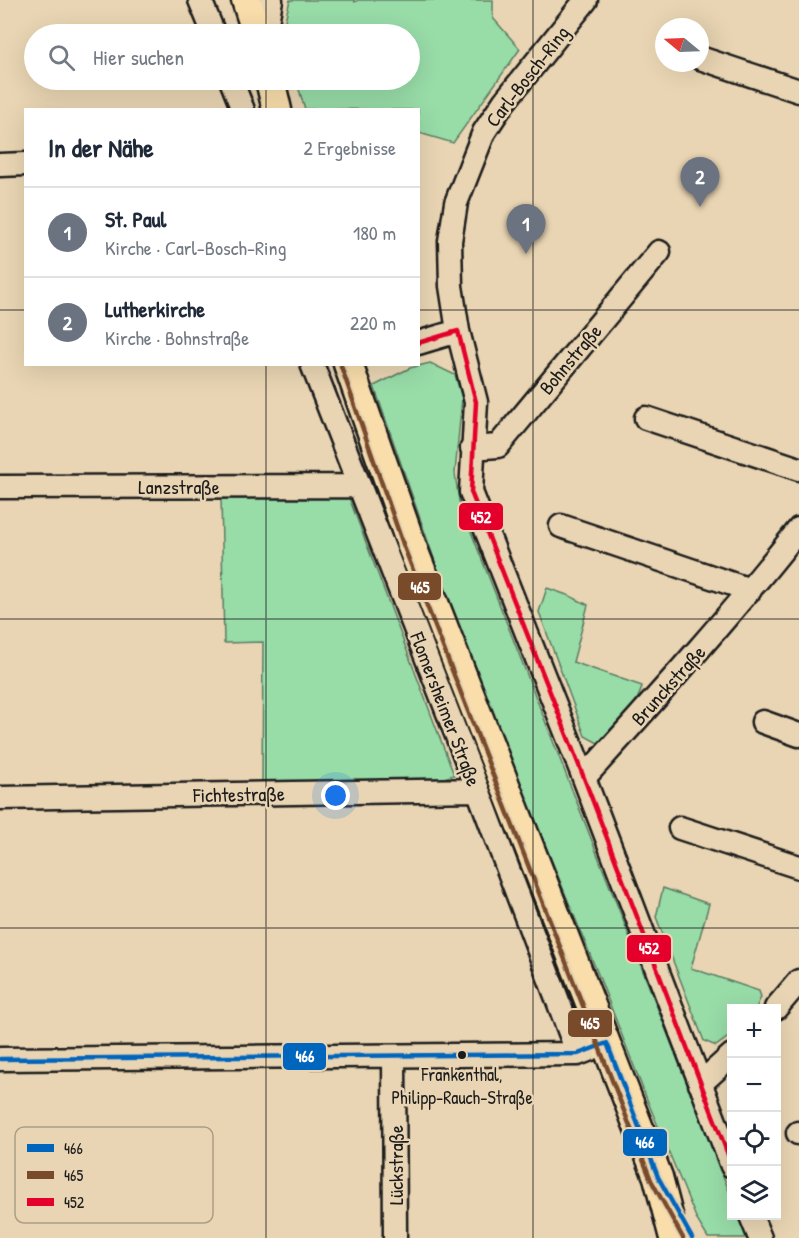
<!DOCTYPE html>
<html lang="de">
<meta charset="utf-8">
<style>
:root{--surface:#fff;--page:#f2f2f3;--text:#1f2937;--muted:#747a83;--line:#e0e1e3;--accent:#2563eb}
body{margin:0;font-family:"Patrick Hand",sans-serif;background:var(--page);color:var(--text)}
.controls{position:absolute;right:18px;bottom:18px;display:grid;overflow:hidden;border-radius:0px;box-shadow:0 6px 24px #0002}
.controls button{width:54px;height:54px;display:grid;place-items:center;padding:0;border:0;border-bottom:2px solid var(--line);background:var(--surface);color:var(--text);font:30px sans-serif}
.compass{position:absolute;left:655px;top:18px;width:54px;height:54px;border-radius:50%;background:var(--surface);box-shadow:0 6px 24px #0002;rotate:289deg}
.you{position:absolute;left:336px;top:796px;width:21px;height:21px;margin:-15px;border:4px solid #fff;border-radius:50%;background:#1a73e8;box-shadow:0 0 0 9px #1a73e833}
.badge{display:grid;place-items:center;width:39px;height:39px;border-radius:50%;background:var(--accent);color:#fff;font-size:20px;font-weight:700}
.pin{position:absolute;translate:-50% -50px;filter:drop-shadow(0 2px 3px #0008)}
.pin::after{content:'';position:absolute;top:32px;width:21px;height:18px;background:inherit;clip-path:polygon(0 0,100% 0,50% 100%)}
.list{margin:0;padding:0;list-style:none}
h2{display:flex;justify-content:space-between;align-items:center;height:78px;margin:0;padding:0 24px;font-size:26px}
h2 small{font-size:20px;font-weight:400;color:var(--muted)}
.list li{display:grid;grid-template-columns:39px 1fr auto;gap:18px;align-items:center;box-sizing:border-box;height:90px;padding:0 24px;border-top:2px solid var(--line)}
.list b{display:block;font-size:22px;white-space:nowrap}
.list p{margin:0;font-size:20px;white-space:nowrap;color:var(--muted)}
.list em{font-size:20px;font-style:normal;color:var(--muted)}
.icon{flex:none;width:33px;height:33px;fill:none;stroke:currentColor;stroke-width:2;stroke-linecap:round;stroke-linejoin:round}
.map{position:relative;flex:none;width:799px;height:1238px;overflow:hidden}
.search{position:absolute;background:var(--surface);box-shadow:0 6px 24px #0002;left:24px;top:24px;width:396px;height:66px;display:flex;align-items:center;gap:15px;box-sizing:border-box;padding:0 21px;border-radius:33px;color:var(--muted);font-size:22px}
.panel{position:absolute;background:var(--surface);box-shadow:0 6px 24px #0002;left:24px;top:108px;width:396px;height:258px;border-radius:0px}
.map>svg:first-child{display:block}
.green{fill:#98dca8;stroke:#5a7c62;stroke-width:1.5}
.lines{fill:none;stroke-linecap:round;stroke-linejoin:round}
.minor-casing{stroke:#1c1c1c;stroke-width:27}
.major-casing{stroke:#1c1c1c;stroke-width:33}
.minor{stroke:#e9d5b3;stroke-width:22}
.major{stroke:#f9deab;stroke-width:28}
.bus-1-casing{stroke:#e9d5b3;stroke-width:9}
.bus-2-casing{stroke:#e9d5b3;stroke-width:9}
.bus-3-casing{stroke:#e9d5b3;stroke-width:9}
.bus-1{stroke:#0065bd;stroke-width:4.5}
.bus-2{stroke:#7a4b2a;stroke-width:4.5}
.bus-3{stroke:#e4002b;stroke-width:4.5}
.grid{fill:none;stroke:#1c1c1c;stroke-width:1.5;stroke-opacity:0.55}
.bus-dot{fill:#1c1c1c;stroke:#e9d5b3;stroke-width:2}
.labels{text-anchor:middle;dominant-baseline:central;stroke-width:5;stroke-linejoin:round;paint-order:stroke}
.bus-label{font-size:18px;fill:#1c1c1c;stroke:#e9d5b3}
.street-label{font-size:20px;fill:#1c1c1c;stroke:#e9d5b3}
.key{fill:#e9d5b3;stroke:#ac9e86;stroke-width:1.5}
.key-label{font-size:16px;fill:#1c1c1c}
.line-badge{stroke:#e9d5b3;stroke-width:2}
.badge-label{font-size:16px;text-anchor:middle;font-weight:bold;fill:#fff}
</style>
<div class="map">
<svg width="799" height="1238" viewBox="0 0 799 1238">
<rect width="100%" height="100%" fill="#e9d5b3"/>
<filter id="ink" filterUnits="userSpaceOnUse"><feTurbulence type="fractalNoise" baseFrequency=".0167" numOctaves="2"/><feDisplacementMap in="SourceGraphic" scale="12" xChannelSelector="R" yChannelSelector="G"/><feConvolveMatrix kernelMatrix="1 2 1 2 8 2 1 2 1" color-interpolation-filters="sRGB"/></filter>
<g filter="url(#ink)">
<path class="green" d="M290,0h64l1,2 3,-2h135v18l27,31 -67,94 -34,-10 -1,-23 -113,-1 -9,-29h114v-46h-124l-2,-10z
M430,363l25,12 7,23 -7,75 4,28 272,695 1,20h8l9,22h-41l-11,-18 -49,-118 -50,-128 -103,-252 -56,-149 -65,-187 36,-18z
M348,495l106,280 -24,7 -168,1 1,-141 -39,1 -3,-147z
M547,588l23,8 18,9 -15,57 69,24c-4,22 -30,41 -44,57l-13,-7 -46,-124z
M663,888l46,16 -18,64 68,23 2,6 -5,11h-24l-1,27 -15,11 -12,-5 -48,-124z"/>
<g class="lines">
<g class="minor-casing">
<path id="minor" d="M200,0l14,34
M586,0l-82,102 -20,30 -28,71 -6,38 1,45 7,45 18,71 -5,90 113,286 148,388
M265,34l6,-34
M700,58l99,33
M231,80l12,30
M0,165l26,-1
M418,343l40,-12
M312,364l166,426 100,264
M646,418l153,51
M472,448l26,-2 161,-194
M0,487l359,-1
M561,526l189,64
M763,722l36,13
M584,778c74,-82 147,-163 215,-249
M0,798l478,-8
M680,828l119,39
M776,1008l23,-27
M394,1057l1,181
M0,1059l578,-5 13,-5
M700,1084l32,-29
M798,1133h1
M751,1216l9,22"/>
</g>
<g class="major-casing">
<path id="major" d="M246,0l11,34
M270,80l7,30
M348,364l63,180 247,633 16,61"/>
</g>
<use href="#minor" class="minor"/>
<use href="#major" class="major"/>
<g class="bus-1-casing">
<path id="bus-1" d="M607,1043l51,134 34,61
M0,1059l578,-5 29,-11"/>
</g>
<g class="bus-2-casing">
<path id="bus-2" d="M341,366l63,181 247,633 32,58"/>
</g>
<g class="bus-3-casing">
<path id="bus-3" d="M418,343l40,-12 18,71 -5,90 113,286 148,387"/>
</g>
<use href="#bus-1" class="bus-1"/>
<use href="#bus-2" class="bus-2"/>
<use href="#bus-3" class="bus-3"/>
</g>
</g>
<path class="grid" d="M266,0v34M533,0v1238M266,80v30M0,310h26M418,310h381M266,364v874M0,619h799M0,928h799"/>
<circle class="bus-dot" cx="462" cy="1055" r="5"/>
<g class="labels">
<g class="bus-label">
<text x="462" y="1074">Frankenthal,<tspan x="462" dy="23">Philipp-Rauch-Straße</tspan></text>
</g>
<g class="street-label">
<text transform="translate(527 76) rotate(-52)">Carl-Bosch-Ring</text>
<text transform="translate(570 359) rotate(-50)">Bohnstraße</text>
<text x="179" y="486">Lanzstraße</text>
<text transform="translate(668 685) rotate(-48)">Brunckstraße</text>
<text transform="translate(446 709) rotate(69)">Flomersheimer Straße</text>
<text transform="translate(239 794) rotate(-1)">Fichtestraße</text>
<text transform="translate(395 1165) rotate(-90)">Lückstraße</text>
</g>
</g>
<rect x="15" y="1127" width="198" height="96" rx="9" class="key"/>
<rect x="27" y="1144" width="27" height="8" fill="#0065bd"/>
<rect x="27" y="1171" width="27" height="8" fill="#7a4b2a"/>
<rect x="27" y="1198" width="27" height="8" fill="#e4002b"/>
<g class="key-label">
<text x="64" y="1154">466</text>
<text x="64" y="1181">465</text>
<text x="64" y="1208">452</text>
</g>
<g class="line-badge">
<rect x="458" y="502" width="46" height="29" rx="6" fill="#e4002b"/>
<rect x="397" y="572" width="45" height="29" rx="6" fill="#7a4b2a"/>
<rect x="626" y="934" width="46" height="29" rx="6" fill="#e4002b"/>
<rect x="567" y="1009" width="46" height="29" rx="6" fill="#7a4b2a"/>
<rect x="282" y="1042" width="45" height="29" rx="6" fill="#0065bd"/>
<rect x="622" y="1128" width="46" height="29" rx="6" fill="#0065bd"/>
</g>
<g class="badge-label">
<text x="481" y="523">452</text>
<text x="420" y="593">465</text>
<text x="649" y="954">452</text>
<text x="590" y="1029">465</text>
<text x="305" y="1062">466</text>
<text x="645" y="1148">466</text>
</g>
</svg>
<div class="controls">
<button>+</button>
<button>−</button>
<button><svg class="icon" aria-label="locate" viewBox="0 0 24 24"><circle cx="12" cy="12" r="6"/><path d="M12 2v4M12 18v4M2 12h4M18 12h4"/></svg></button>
<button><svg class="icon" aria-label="layers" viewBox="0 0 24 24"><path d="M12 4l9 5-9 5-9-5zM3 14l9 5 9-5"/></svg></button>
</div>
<svg class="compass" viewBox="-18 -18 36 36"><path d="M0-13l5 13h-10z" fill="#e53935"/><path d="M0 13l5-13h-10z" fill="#747a83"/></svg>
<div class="you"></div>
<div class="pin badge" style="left:526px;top:254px;background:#6b7280">1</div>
<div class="pin badge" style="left:700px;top:207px;background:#6b7280">2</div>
<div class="search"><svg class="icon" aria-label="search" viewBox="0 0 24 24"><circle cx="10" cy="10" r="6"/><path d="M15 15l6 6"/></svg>Hier suchen</div>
<section class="panel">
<h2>In der Nähe<small>2 Ergebnisse</small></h2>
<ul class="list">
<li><span class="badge" style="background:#6b7280">1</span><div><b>St. Paul</b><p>Kirche · Carl-Bosch-Ring</p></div><em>180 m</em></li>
<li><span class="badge" style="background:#6b7280">2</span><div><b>Lutherkirche</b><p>Kirche · Bohnstraße</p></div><em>220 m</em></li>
</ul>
</section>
</div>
